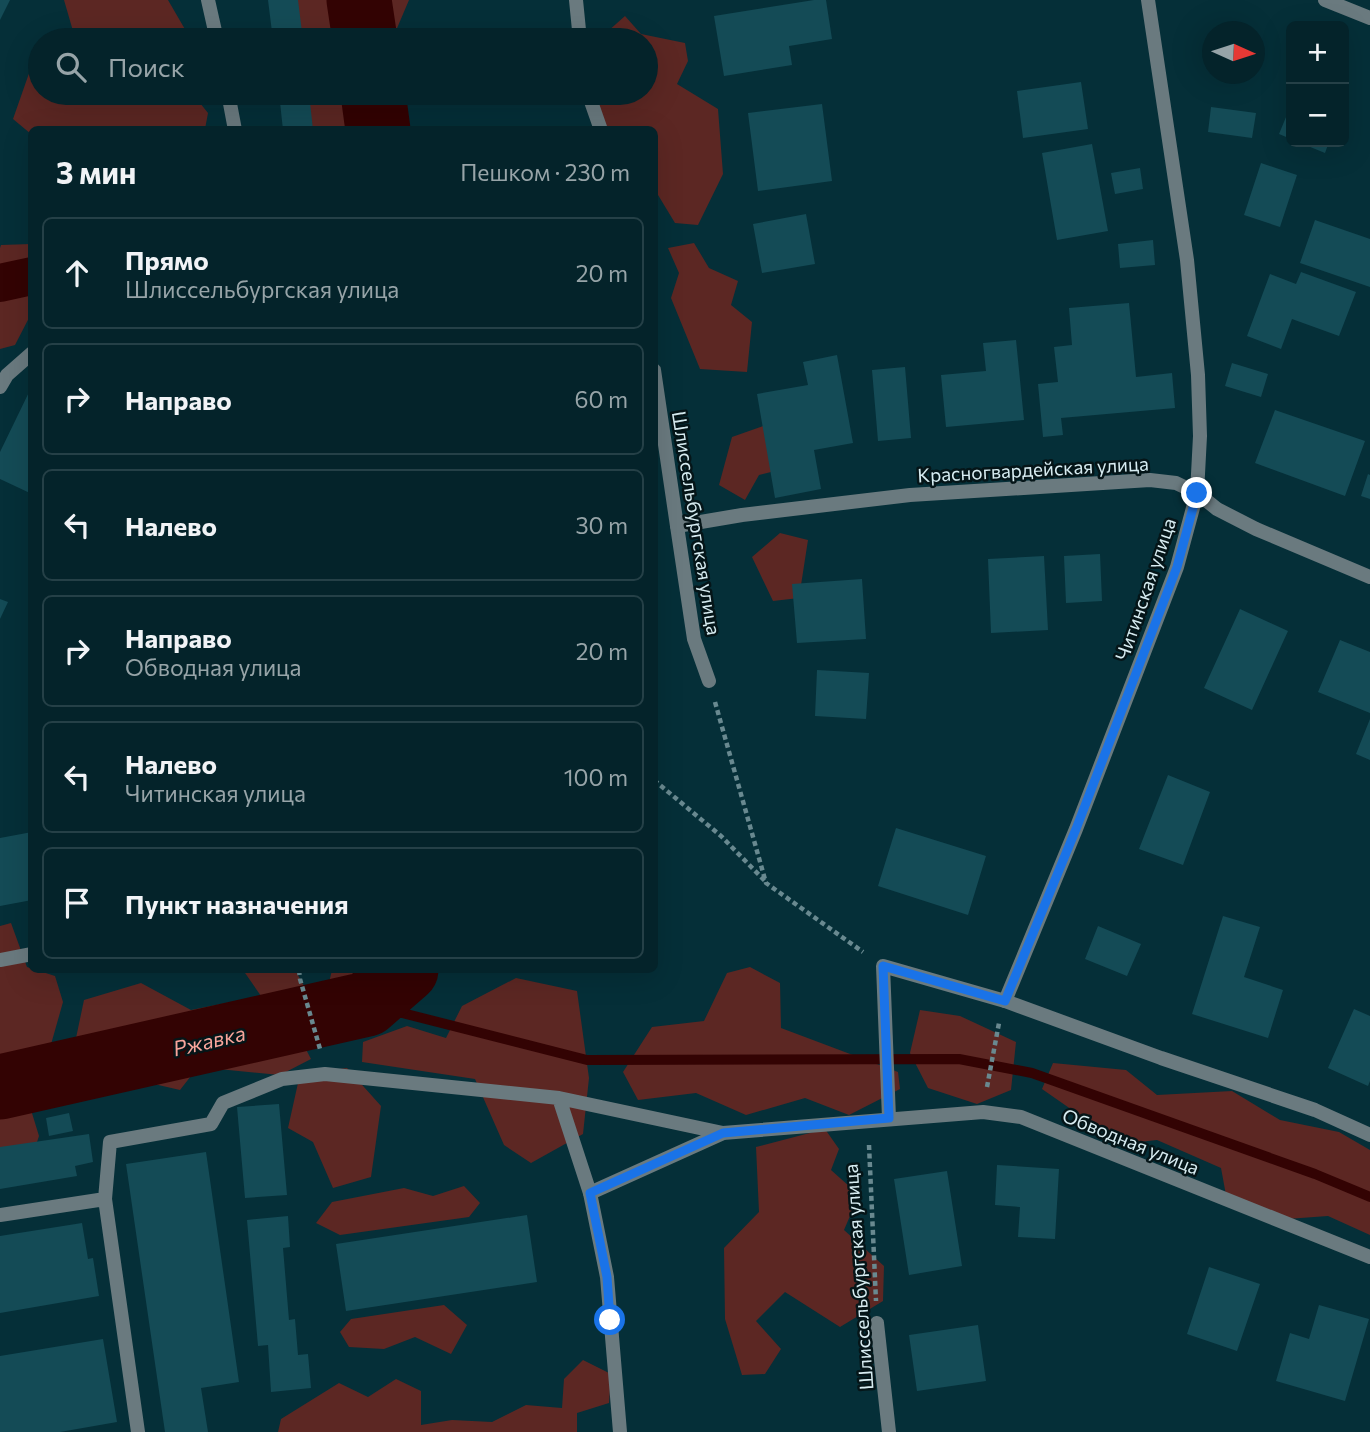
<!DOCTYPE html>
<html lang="ru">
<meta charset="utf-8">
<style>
:root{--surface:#04232a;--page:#122f36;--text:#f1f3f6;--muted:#97a4a8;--line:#254047}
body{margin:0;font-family:Commissioner,sans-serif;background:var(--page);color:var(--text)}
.controls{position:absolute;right:21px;top:21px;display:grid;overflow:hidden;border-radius:10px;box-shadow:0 7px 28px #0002}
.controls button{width:63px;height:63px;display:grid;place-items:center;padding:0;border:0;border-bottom:2px solid var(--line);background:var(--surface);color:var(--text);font:35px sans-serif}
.compass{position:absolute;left:1202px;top:21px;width:63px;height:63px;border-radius:50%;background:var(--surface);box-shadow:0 7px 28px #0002;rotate:93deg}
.stop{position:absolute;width:21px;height:21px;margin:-16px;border:5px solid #1a73e8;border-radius:50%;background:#fff}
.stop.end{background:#1a73e8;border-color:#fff;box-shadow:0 2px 7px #0008}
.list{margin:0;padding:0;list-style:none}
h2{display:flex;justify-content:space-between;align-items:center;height:91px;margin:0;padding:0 28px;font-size:30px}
h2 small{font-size:23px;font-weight:400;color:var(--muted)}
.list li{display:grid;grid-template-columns:46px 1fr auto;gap:21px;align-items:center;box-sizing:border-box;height:112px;margin:0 14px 14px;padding:0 14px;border:2px solid var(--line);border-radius:10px}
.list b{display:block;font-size:26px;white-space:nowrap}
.list p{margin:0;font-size:23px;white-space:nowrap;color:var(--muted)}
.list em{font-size:23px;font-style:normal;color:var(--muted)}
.icon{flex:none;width:38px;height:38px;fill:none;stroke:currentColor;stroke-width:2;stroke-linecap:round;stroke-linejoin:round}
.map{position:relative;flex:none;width:1370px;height:1432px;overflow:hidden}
.search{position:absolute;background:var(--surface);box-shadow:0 7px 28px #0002;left:28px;top:28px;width:630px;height:77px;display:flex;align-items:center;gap:18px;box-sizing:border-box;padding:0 24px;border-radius:38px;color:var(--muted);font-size:26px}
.panel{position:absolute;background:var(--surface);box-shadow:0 7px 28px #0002;left:28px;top:126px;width:630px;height:847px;border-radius:10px}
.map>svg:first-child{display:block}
.green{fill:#5c2723}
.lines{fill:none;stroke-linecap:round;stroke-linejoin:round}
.stream{stroke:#330303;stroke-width:10}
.canal{stroke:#330303;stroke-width:38}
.river{stroke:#330303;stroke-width:65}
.building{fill:#144b56}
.path{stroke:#698990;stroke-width:4.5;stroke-dasharray:5 3.5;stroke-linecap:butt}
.service{stroke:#6a7a7f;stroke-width:14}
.minor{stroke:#6a7a7f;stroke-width:14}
.route{stroke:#1a73e8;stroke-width:9}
.labels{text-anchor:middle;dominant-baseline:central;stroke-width:5;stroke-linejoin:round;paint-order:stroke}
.street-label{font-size:19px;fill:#d7ecf1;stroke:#051518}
.water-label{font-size:21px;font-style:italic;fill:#f9a59b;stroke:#051518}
</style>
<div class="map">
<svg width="1370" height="1432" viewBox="0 0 1370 1432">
<rect width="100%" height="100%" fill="#052f38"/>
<path class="green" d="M64,0h104l18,31 -3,9h-137l27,-9z
M283,0h126l-17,40h-98z
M625,16l16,18 44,9 3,18 -11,23 41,25 5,65 -25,51 -23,-2 -20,-33 -1,-60 -50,-1 -9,-36h51v-53h-48z
M40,42v51h152l16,20 -3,16 -173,1 -1,4 -18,-15z
M302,93h68l-14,34 2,3 -55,-1z
M694,243l15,25 29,13 -7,24 21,17 -5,50 -47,-3 -29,-71 8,-25 -11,-25z
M31,244v70l-16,31 -15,4v-101l1,-3z
M786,418l13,47 -40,10 -14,25 -26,-15 13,-48z
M780,533l28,7 -9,58 -26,3 -21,-44z
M11,923l16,44 28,9 8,26 -15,53 -48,14v-143z
M750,967l30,16 1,45 117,44 2,17 -51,26 -44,-17 -59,17 -50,-22 -58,7 -15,-28 29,-45 52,-6 23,-48z
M243,970h52l17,30 -15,32 14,27 -31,16 -82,-8 -18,23 -78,-18 -26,-34 8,-38 57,-17 50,27 70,-14z
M332,970h91l-32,20 -13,30 -35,3 -15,-36z
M516,978l61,13 12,87 -6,56 -52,29 -27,-18 -29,-66 -113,-17 1,-20 44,-16 39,12 16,-32z
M920,1010l40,6 56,26 -5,48 -34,14 -49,-16 -18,-35z
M1053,1063l73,7 31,25 75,-4 48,29 59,12 31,18v85l-42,-19 -41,3 -61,-24 -5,-27 -64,-28 -36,4 -79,-55z
M347,1068l34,38 -10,71 -38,11 -20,-46 -25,-14 12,-54z
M23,1098l5,2 11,36 -2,6 -37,26v-65z
M825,1129l14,20 -8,21 28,25 -15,35 40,36 -1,35 -43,26 -55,-35 -29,29 25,28 -16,25 -23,1 -17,-56 -1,-71 35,-36 -3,-65z
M464,1186l16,17 -11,14 -129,18 -24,-12 16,-21 72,-14 29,8z
M444,1305l23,20 -16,29 -36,-17 -31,12 -35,-2 -9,-15 11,-13z
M583,1360l28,14 -2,29 -32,10v19h-299l3,-13 58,-36 29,14 28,-18 25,12v34l31,-5 40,2 34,-17 36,3 2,-29z"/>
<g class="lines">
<path class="stream" d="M367,1004l220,56 372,-1 73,14 283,101 55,23"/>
<path class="canal" d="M0,283l32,-7"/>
<path class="river" d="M359,0l6,40
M373,93l5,37
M0,1087l367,-83 39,-34"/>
</g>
<path class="building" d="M0,0h10l-10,20z
M268,0h30l5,40h-30z
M814,0h12l6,39 -43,7 3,19 -68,11 -10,-60z
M1081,82l7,47 -65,9 -6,-47z
M279,93h30l4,37h-30z
M822,104l10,77 -74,10 -10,-78z
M1291,105v34l-12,-5z
M1211,107l45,6 -4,25 -44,-6z
M1298,142h31l-4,11z
M1092,144l16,87 -51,9 -15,-87z
M1261,163l36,12 -17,52 -36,-12z
M1140,168l3,21 -28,5 -4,-21z
M806,214l9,50 -53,9 -9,-49z
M1315,220l55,19v48l-70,-24z
M1153,240l2,25 -35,3 -2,-24z
M1301,272l55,20 -17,44 -47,-17 -11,30 -34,-13 23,-62 26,10z
M1129,303l7,74 36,-4 3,35 -114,10 2,17 -20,2 -5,-53 20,-2 -4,-35 18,-2 -3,-37z
M1016,340l8,80 -78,7 -5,-52 45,-4 -3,-28z
M837,355l16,88 -39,7 7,39 -46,9 -18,-104 51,-9 -5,-23z
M1232,363l36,11 -7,23 -36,-11z
M905,367l6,71 -33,3 -6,-71z
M32,386v108l-32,-15v-27z
M1275,410l90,31 -20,55 -90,-33z
M1368,474l2,1v24l-9,-3z
M1100,554l2,47 -36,2 -2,-47z
M1044,556l4,74 -57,3 -3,-74z
M862,579l4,60 -69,4 -5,-59z
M0,599l8,3 -8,17z
M1240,609l48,22 -36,79 -48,-22z
M1340,640l30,12v61l-52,-21z
M817,670l52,3 -3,46 -51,-3z
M1370,719v41l-14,-6z
M1168,775l42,17 -27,73 -44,-16z
M896,828l90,28 -18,59 -90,-29z
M32,832v68l-32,6v-68z
M1223,916l37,11 -16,50 39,13 -15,48 -76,-24z
M1098,926l43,18 -14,32 -42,-17z
M1354,1009l16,7v65l-2,5 -40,-18z
M279,1104l8,91 -42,3 -8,-91z
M69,1113l4,18 -24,5 -3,-18z
M89,1134l4,28 -18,4 2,10 -77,13v-42z
M206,1152l33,230 -38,6 7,44h-43l-39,-268z
M997,1165l62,4 -4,70 -37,-2 2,-30 -25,-2z
M947,1171l15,95 -53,9 -15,-96z
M527,1215l10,67 -191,29 -10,-67z
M288,1216l2,31 -7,1 6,72 6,-1 3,36 10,-1 3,34 -40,4 -3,-47 -10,1 -11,-126z
M82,1223l6,36 5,-1 6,38 -99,17v-77z
M1209,1267l51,17 -23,67 -50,-17z
M1319,1305l50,14 -24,82 -69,-20 14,-48 19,6z
M978,1325l8,56 -69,10 -8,-56z
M103,1339l14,83 -57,10h-60v-76z"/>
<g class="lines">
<path class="path" d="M715,702l51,181 97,69
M654,780l67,56 44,45
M299,970l1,9 20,70
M987,1087l12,-64
M869,1145l7,156"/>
<path class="service" d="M208,0l9,40
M228,93l7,37
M0,387l7,-12 25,-22
M677,526l17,113 15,42
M0,960l32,-6
M559,1098l31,95
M889,1118l-6,-152 122,35
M105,1199l5,-57 101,-18 12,-21 59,-24 43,-5 234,24 164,35
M0,1215l105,-16 33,233
M877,1323l12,109"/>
<path class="minor" d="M576,0l4,40
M1148,0l39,260 11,115 2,61 -3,57 -20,74 -101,262 -71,172 156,57 154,52 55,25
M1325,0l45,18
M588,93l13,37
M654,370l23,156 65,-11 168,-20 240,-15 26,3 21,10 20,16 39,20 114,48
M620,1432l-13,-155 -17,-84 133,-60 260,-21 38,5 349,140"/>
</g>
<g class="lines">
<path class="route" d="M610,1320l-3,-43 -17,-84 133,-60 166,-15 -6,-152 122,35 71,-172 101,-262 20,-74"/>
</g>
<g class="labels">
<g class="street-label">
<text transform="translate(1033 469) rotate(-3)">Красногвардейская улица</text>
<text transform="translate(697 523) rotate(81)">Шлиссельбургская улица</text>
<text transform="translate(1145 589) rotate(-71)">Читинская улица</text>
<text transform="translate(1131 1141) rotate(22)">Обводная улица</text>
<text transform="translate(858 1277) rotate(-94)">Шлиссельбургская улица</text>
</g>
<g class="water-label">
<text transform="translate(209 1040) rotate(-13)">Ржавка</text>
</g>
</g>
</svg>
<div class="controls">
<button>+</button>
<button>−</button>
</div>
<svg class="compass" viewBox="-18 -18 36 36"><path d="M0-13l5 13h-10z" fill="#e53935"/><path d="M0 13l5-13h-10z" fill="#97a4a8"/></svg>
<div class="stop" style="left:610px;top:1320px"></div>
<div class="stop end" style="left:1197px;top:493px"></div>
<div class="search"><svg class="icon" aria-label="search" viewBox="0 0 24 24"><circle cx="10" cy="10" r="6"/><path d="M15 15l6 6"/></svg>Поиск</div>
<section class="panel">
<h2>3 мин<small>Пешком · 230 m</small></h2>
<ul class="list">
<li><svg class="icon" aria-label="ahead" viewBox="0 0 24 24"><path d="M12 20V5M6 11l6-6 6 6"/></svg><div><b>Прямо</b><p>Шлиссельбургская улица</p></div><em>20 m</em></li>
<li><svg class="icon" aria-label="right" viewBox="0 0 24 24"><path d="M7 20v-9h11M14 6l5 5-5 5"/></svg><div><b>Направо</b></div><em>60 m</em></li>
<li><svg class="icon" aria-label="left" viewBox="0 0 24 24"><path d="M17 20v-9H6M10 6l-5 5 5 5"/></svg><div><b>Налево</b></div><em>30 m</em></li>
<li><svg class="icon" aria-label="right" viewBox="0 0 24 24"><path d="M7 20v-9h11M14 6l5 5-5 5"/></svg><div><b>Направо</b><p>Обводная улица</p></div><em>20 m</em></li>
<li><svg class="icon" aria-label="left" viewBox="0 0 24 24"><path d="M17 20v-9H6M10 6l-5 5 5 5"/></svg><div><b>Налево</b><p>Читинская улица</p></div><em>100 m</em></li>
<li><svg class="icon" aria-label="arrive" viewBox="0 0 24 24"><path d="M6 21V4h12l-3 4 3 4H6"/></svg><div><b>Пункт назначения</b></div></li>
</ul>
</section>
</div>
